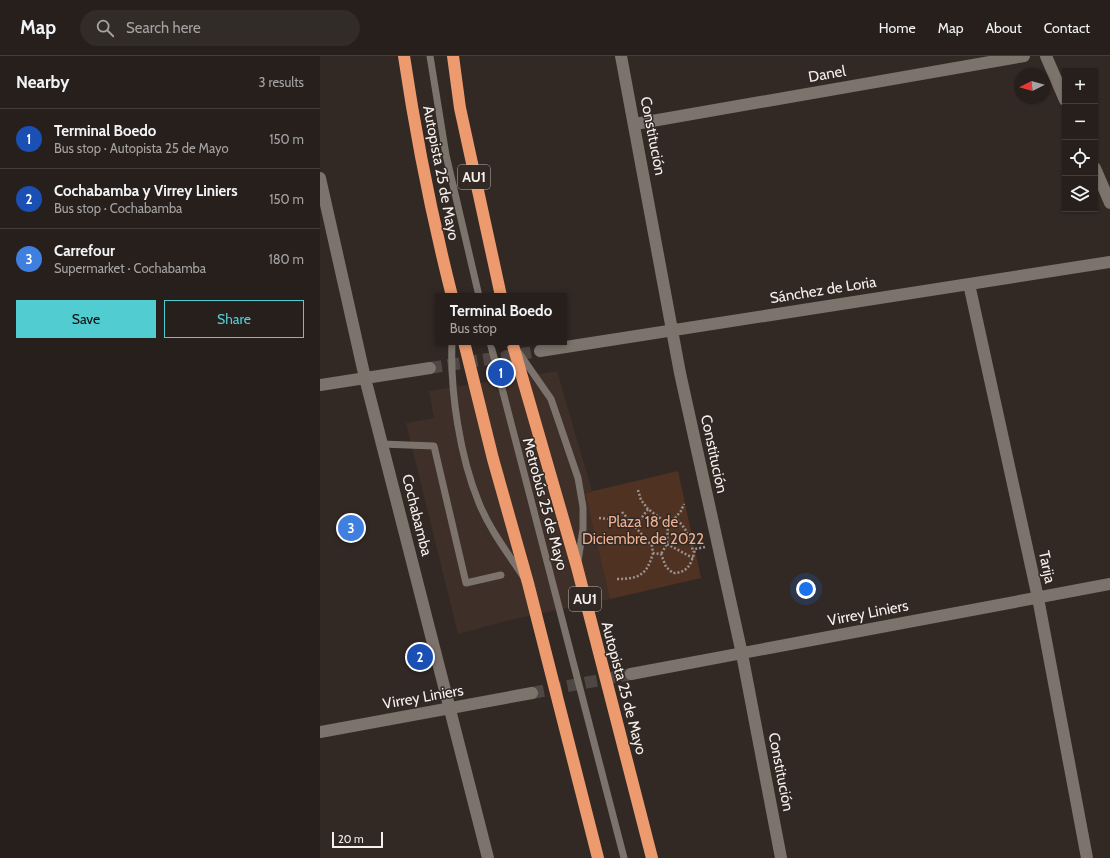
<!DOCTYPE html>
<meta charset="utf-8">
<style>
:root{--surface:#261f1c;--page:#322c29;--text:#f1f3f6;--muted:#a4a2a3;--line:#423d3b;--accent:#51ccd1}
body{margin:0;font-family:Cabin,sans-serif;background:var(--page);color:var(--text)}
.controls{position:absolute;right:12px;top:12px;display:grid;overflow:hidden;border-radius:0px;box-shadow:0 1px 3px #0004}
.controls button{width:36px;height:36px;display:grid;place-items:center;padding:0;border:0;border-bottom:1px solid var(--line);background:var(--surface);color:var(--text);font:20px sans-serif}
.compass{position:absolute;left:694px;top:12px;width:36px;height:36px;border-radius:50%;background:var(--surface);box-shadow:0 1px 3px #0004;rotate:264deg}
.scale{position:absolute;left:12px;bottom:10px;width:51px;box-sizing:border-box;padding-left:4px;border:2px solid #f6f0ed;border-top:0;font-size:11px;line-height:14px;white-space:nowrap;color:#f6f0ed;-webkit-text-stroke:3px #322925;paint-order:stroke}
.you{position:absolute;left:486px;top:533px;width:14px;height:14px;margin:-10px;border:3px solid #fff;border-radius:50%;background:#1a73e8;box-shadow:0 0 0 6px #1a73e833}
.badge{display:grid;place-items:center;width:26px;height:26px;border-radius:50%;background:var(--accent);color:#fff;font-size:13px;font-weight:700}
.pin{position:absolute;translate:-50% -50%;border:2px solid #fff;box-shadow:0 1px 4px #0006}
.popup{position:absolute;left:115px;top:237px;width:132px;height:52px;box-sizing:border-box;display:grid;place-content:center;border-radius:0px;background:var(--surface);filter:drop-shadow(0 1px 3px #0005);font-size:13px;white-space:nowrap;color:var(--muted)}
.popup b{font-size:15px;color:var(--text)}
.popup::after{content:'';position:absolute;left:50%;top:100%;margin-left:-8px;border:8px solid transparent;border-top-color:var(--surface)}
.list{margin:0;padding:0;list-style:none}
h2{display:flex;justify-content:space-between;align-items:center;height:52px;margin:0;padding:0 16px;font-size:17px}
h2 small{font-size:13px;font-weight:400;color:var(--muted)}
.list li{display:grid;grid-template-columns:26px 1fr auto;gap:12px;align-items:center;box-sizing:border-box;height:60px;padding:0 16px;border-top:1px solid var(--line)}
.list b{display:block;font-size:15px;white-space:nowrap}
.list p{margin:0;font-size:13px;white-space:nowrap;color:var(--muted)}
.list em{font-size:13px;font-style:normal;color:var(--muted)}
.actions{display:flex;gap:8px;padding:12px 16px}
.actions a{flex:1;padding:9px 0;border:1px solid var(--accent);border-radius:0px;text-align:center;font-size:14px;color:var(--accent)}
.actions .main{background:var(--accent);color:#111}
.icon{flex:none;width:22px;height:22px;fill:none;stroke:currentColor;stroke-width:2;stroke-linecap:round;stroke-linejoin:round}
.map{position:relative;flex:none;width:790px;height:802px;overflow:hidden}
header{display:flex;align-items:center;gap:24px;box-sizing:border-box;height:56px;padding:0 20px;background:var(--surface);border-bottom:1px solid var(--line)}
header strong{font-size:19px}
nav{display:flex;gap:22px;margin-inline-start:auto;font-size:14px}
.search{width:280px;height:36px;background:var(--page);display:flex;align-items:center;gap:10px;box-sizing:border-box;padding:0 14px;border-radius:22px;color:var(--muted);font-size:15px}
main{display:flex}
aside{flex:1;background:var(--surface)}
.map>svg:first-child{display:block}
.built{fill:#3e2f28}
.green{fill:#503222}
.lines{fill:none;stroke-linecap:round;stroke-linejoin:round}
.street-tunnel{stroke:#4f4743;stroke-width:12;stroke-dasharray:12 6;stroke-linecap:butt}
.path{stroke:#9a938f;stroke-width:2.5;stroke-dasharray:2 2;stroke-linecap:butt}
.lane{stroke:#7d736d;stroke-width:7}
.street{stroke:#7d736d;stroke-width:12}
.secondary{stroke:#7d736d;stroke-width:12}
.highway{stroke:#ed9b6e;stroke-width:12}
.labels{text-anchor:middle;dominant-baseline:central;stroke-width:3;stroke-linejoin:round;paint-order:stroke}
.shield{fill:#322925;stroke:#bbb4b1;stroke-width:1}
.shield-label{font-size:14px;font-weight:bold;fill:#f6f0ed}
.street-label{font-size:15px;fill:#f6f0ed;stroke:#322925}
.park-label{font-size:15px;fill:#efb08f;stroke:#322925}
</style>
<header>
<strong>Map</strong>
<div class="search"><svg class="icon" aria-label="search" viewBox="0 0 24 24"><circle cx="10" cy="10" r="6"/><path d="M15 15l6 6"/></svg>Search here</div>
<nav><a>Home</a><a>Map</a><a>About</a><a>Contact</a></nav>
</header>
<main>
<aside>
<h2>Nearby<small>3 results</small></h2>
<ul class="list">
<li><span class="badge" style="background:#1a4fb4">1</span><div><b>Terminal Boedo</b><p>Bus stop · Autopista 25 de Mayo</p></div><em>150 m</em></li>
<li><span class="badge" style="background:#1a4fb4">2</span><div><b>Cochabamba y Virrey Liniers</b><p>Bus stop · Cochabamba</p></div><em>150 m</em></li>
<li><span class="badge" style="background:#3f7fe0">3</span><div><b>Carrefour</b><p>Supermarket · Cochabamba</p></div><em>180 m</em></li>
</ul>
<div class="actions"><a class="main">Save</a><a>Share</a></div>
</aside>
<div class="map">
<svg width="790" height="802" viewBox="0 0 790 802">
<rect width="100%" height="100%" fill="#322925"/>
<path class="built" d="M237,315l35,120 -7,2 25,106 -96,20 -56,15 -52,-211 28,-5 -5,-27z"/>
<path class="green" d="M358,415l23,107 -91,21 -25,-106z"/>
<g class="lines">
<path class="street-tunnel" d="M110,312l110,-17
M212,637l99,-19"/>
<path class="path" d="M318,434l3,10 7,9
M302,456l30,34 1,7 8,1 5,13 7,6c16,0 19,-11 22,-24l10,-2
M279,462l31,3
M355,462l6,-7 3,-7
M348,468l7,-6c11,9 16,21 18,34
M315,471l13,-18 20,15 -1,20 -6,10
M347,488l26,14
M297,523c22,0 30,-4 36,-26"/>
<path class="lane" d="M110,0l16,99 33,141
M132,286c-2,50 8,115 27,161 11,27 28,49 44,73
M170,286l134,516
M199,297l32,46 27,79 5,29v22l-5,32
M62,388l52,2 32,137 35,-8"/>
<path class="street" d="M301,0l59,317 62,281 39,204
M315,68l389,-68
M0,122l45,200 123,480
M649,228l69,314 49,260
M220,295l570,-89
M0,329l110,-17
M311,618l479,-90
M0,676l212,-39"/>
<path class="secondary" d="M726,0l19,44
M775,112l15,35"/>
<path class="highway" d="M84,0c12,81 28,161 48,240
M133,0l7,52 41,188
M144,286l29,117 35,124 70,275
M192,286l65,225 75,291"/>
</g>
<g class="labels">
<g class="shield">
<rect x="138" y="109" width="32" height="24" rx="3"/>
<rect x="249" y="531" width="32" height="24" rx="3"/>
</g>
<g class="shield-label">
<text x="154" y="121">AU1</text>
<text x="265" y="543">AU1</text>
</g>
<g class="street-label">
<text transform="translate(507 18) rotate(-10)">Danel</text>
<text transform="translate(333 80) rotate(79)">Constitución</text>
<text transform="translate(121 117) rotate(79)">Autopista 25 de Mayo</text>
<text transform="translate(503 234) rotate(-9)">Sánchez de Loria</text>
<text transform="translate(394 398) rotate(78)">Constitución</text>
<text transform="translate(225 448) rotate(75)">Metrobús 25 de Mayo</text>
<text transform="translate(97 459) rotate(76)">Cochabamba</text>
<text transform="translate(727 511) rotate(78)">Tarija</text>
<text transform="translate(548 557) rotate(-11)">Virrey Liniers</text>
<text transform="translate(304 632) rotate(75)">Autopista 25 de Mayo</text>
<text transform="translate(103 641) rotate(-10)">Virrey Liniers</text>
<text transform="translate(461 716) rotate(79)">Constitución</text>
</g>
<g class="park-label">
<text x="323" y="466">Plaza 18 de<tspan x="323" dy="17">Diciembre de 2022</tspan></text>
</g>
</g>
</svg>
<div class="controls">
<button>+</button>
<button>−</button>
<button><svg class="icon" aria-label="locate" viewBox="0 0 24 24"><circle cx="12" cy="12" r="6"/><path d="M12 2v4M12 18v4M2 12h4M18 12h4"/></svg></button>
<button><svg class="icon" aria-label="layers" viewBox="0 0 24 24"><path d="M12 4l9 5-9 5-9-5zM3 14l9 5 9-5"/></svg></button>
</div>
<svg class="compass" viewBox="-18 -18 36 36"><path d="M0-13l5 13h-10z" fill="#e53935"/><path d="M0 13l5-13h-10z" fill="#a4a2a3"/></svg>
<div class="scale">20 m</div>
<div class="you"></div>
<div class="pin badge" style="left:181px;top:317px;background:#1a4fb4">1</div>
<div class="popup"><b>Terminal Boedo</b>Bus stop</div>
<div class="pin badge" style="left:100px;top:601px;background:#1a4fb4">2</div>
<div class="pin badge" style="left:31px;top:472px;background:#3f7fe0">3</div>
</div>
</main>
